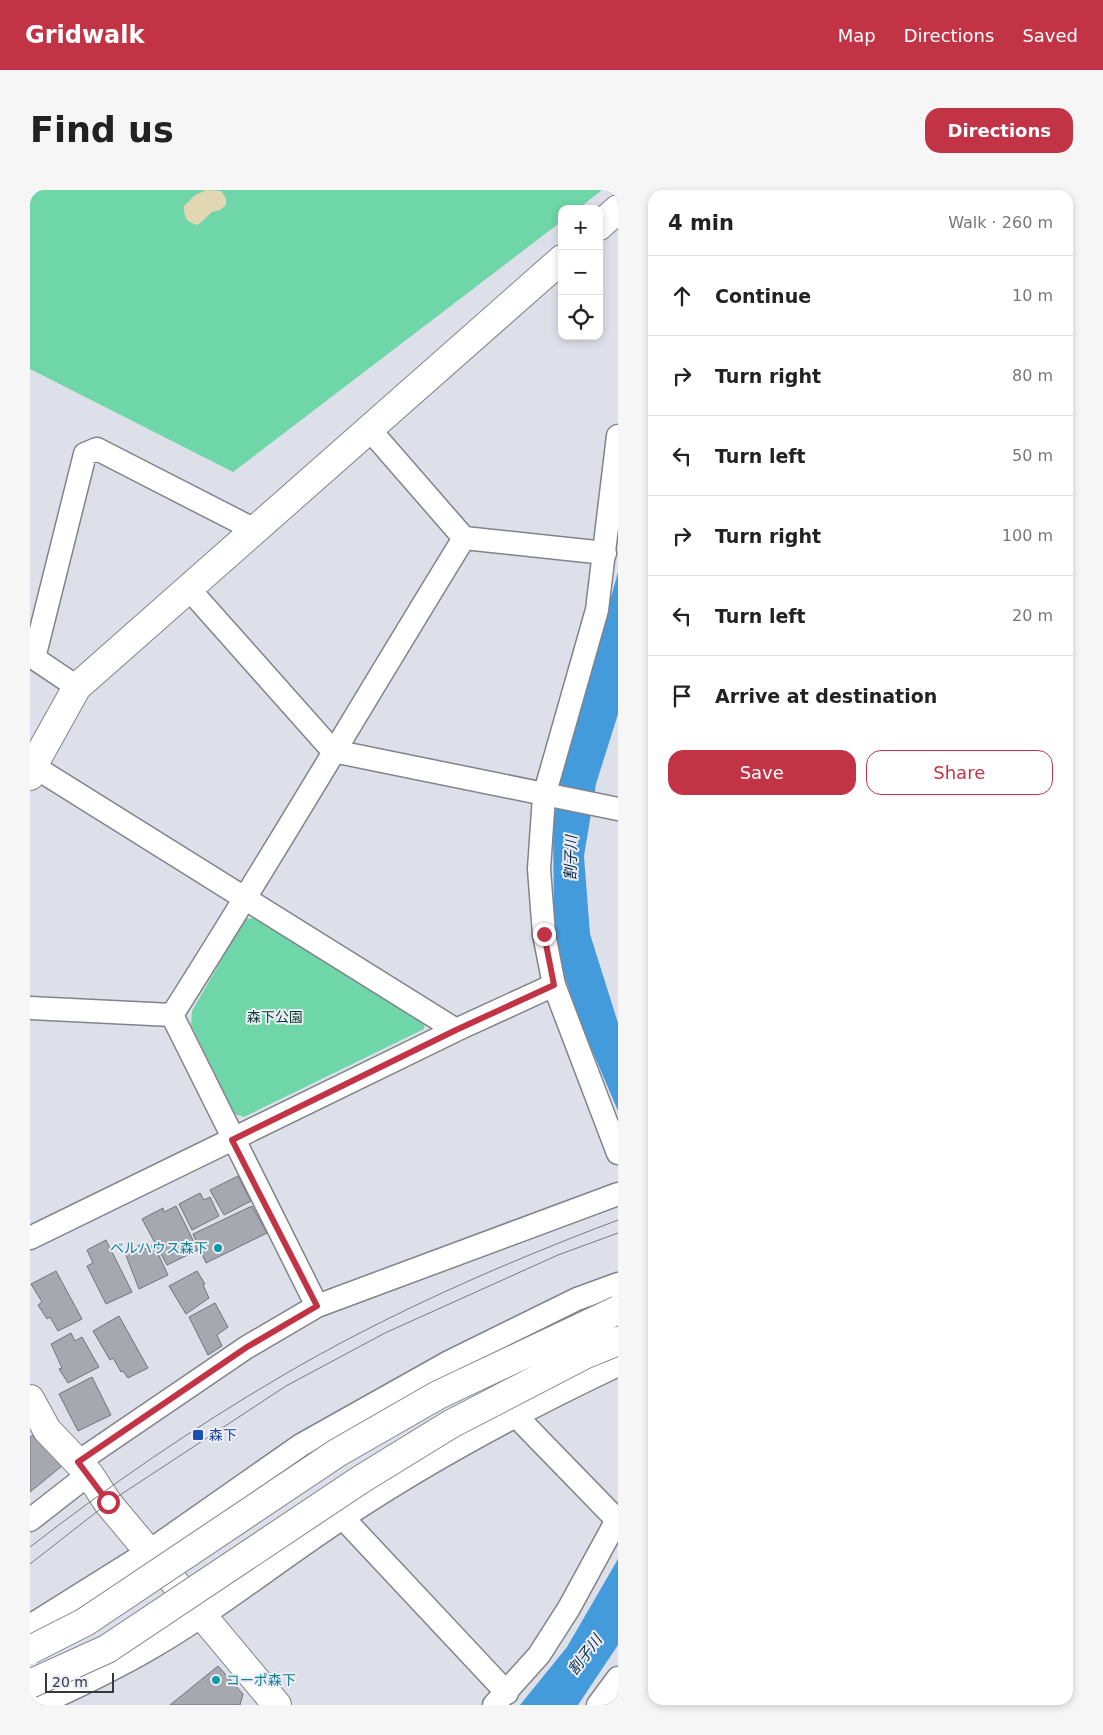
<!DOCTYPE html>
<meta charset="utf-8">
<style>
:root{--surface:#fff;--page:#f6f6f6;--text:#222;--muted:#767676;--line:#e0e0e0;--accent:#c33346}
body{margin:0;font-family:"DejaVu Sans","Noto Sans JP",sans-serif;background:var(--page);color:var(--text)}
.controls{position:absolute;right:15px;top:15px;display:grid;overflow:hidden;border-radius:10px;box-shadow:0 2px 8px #0003}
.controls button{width:45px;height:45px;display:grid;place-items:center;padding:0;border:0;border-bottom:1px solid var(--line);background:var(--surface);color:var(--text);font:25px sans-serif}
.scale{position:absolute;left:15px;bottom:12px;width:69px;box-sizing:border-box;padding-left:5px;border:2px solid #37383b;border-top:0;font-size:14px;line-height:18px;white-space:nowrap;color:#37383b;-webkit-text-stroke:4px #ecedf6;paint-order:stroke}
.stop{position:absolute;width:15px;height:15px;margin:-11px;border:4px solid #c33346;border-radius:50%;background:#fff}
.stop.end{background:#c33346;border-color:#fff;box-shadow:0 1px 5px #0008}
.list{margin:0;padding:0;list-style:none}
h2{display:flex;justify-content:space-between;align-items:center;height:65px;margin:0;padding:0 20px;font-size:21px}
h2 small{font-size:16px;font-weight:400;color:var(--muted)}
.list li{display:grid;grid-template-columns:32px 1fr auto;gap:15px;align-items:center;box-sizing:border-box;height:80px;padding:0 20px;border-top:1px solid var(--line)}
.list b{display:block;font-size:19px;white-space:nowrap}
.list em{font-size:16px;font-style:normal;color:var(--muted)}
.actions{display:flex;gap:10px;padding:15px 20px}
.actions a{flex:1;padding:11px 0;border:1px solid var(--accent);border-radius:15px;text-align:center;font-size:18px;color:var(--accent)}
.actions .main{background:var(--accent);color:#fff}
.icon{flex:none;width:28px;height:28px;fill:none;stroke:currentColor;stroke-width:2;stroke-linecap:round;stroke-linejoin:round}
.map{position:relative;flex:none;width:588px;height:1515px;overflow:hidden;border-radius:15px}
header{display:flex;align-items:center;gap:30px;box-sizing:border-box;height:70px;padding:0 25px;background:var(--accent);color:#fff}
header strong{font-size:24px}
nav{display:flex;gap:28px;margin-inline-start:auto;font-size:18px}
.intro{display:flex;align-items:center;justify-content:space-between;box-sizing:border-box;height:120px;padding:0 30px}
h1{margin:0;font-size:35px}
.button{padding:12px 22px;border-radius:15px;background:var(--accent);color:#fff;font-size:18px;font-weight:700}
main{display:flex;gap:30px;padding:0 30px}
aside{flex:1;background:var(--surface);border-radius:15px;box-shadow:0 2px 8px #0003}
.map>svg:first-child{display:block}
.green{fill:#6ed6a8}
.sand{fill:#e1d7b2}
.water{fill:#439bdb}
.building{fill:#a6a8b0;stroke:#71737b}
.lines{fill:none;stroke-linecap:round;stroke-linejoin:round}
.minor-casing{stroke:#81838b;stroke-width:25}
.tertiary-casing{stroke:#81838b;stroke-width:30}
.minor{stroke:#fff;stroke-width:22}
.tertiary{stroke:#fff;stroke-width:28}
.tram{stroke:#78797e;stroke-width:1}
.tertiary-bridge-casing{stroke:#81838b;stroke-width:30;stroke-linecap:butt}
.tertiary-bridge{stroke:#fff;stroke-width:28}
.route{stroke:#c33346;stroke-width:6}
.culture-dot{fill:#0f9aa8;stroke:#ecedf6;stroke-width:2}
.transit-dot{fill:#1a4fb4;stroke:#ecedf6;stroke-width:2}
.labels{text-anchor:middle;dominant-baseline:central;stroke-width:4;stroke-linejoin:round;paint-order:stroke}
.park-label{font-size:14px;fill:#093c28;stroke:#ecedf6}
.culture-label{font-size:14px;fill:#0d838f;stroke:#ecedf6;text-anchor:end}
.transit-label{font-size:14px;fill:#164399;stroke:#ecedf6;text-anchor:start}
.water-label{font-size:15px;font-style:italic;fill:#062d46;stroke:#ecedf6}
</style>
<header>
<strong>Gridwalk</strong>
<nav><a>Map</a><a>Directions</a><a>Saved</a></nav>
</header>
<div class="intro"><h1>Find us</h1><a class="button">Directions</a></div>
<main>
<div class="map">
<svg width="588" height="1515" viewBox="0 0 588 1515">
<rect width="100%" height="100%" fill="#dee0e9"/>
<path class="green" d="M0,0h572l-24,19h-16v12l-329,251 -203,-103z
M227,728l168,101 -1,10 -180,88 -9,-3 -44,-89 1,-14 53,-92z"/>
<path class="sand" d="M176,0l15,1 5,7v7l-6,5 -8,2 -14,13c-12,-3 -14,-7 -14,-19l11,-11z"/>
<path class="water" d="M588,382v142l-22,70 -12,72 6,78 28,89v88l-38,-89 -15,-44 -11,-54 -1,-99 7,-42z
M588,1369v86l-40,60h-58l47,-58z"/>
<path class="building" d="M208,986l13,25 -27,14 -14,-25z
M170,1003l4,7 6,-3 9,19 -27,14 -13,-26z
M146,1016l22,44 -31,15 -25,-46 21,-11 1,4z
M222,1016l15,27 -61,30 -13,-29z
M76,1050l26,52 -26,12 -19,-38 6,-3 -6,-13z
M110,1055l2,5 12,-5 14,30 -29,14 -14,-36z
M26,1081l26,48 -24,12 -8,-14 -3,2 -9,-14 4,-3 -11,-18z
M167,1081l8,13 -2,1 6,13 -23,16 -17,-28z
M185,1113l13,24 -11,8 5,11 -14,9 -19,-38z
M89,1126l29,52 -20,10 -5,-7 -2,1 -8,-14 -3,2 -17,-29z
M41,1143l4,8 7,-4 17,30 -31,16 -9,-14 3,-1 -11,-24z
M62,1187l19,38 -33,16 -19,-37z
M3,1245l29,31 -32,26v-55z
M188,1476l25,28 -3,11h-70z"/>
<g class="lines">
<g class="minor-casing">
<path id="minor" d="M340,240l94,108 141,15
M588,246l-21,174 -53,186 -5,73 5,65 10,51 64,168
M159,399l144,162 285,58
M47,497l-43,-29 51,-204 12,-5 158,81
M3,576l423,264
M0,818l142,7 145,291
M142,825c100,-157 194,-318 292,-477
M0,1048l426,-208 98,-45
M485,1225l102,105
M48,1272l169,-115 70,-41 301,-112
M313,1328l164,175
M0,1330l59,-46
M0,1436l118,-74 153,-107 148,-83 128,-63 41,-15
M7,1515c38,-17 76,-35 112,-56 68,-39 129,-89 195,-132 87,-58 179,-107 274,-152
M464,1515l45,-50 30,-47 49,-90
M568,1515l20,-27"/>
</g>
<g class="tertiary-casing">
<path id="tertiary" d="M569,36l19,-17
M0,586l3,-10 44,-79 485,-428
M0,1209l17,31 42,44 19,29 169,202"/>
</g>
<use href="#minor" class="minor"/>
<use href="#tertiary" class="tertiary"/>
<path class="tram" d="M0,1357c80,-62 163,-119 250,-170 107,-63 222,-113 338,-157
M0,1374l78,-61 178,-117 99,-53 173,-78 60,-22"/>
<g class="tertiary-bridge-casing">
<path id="tertiary-bridge" d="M0,1460l55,-28 252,-169 101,-58 180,-85
M0,1494l77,-35 253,-169 91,-56 133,-69 34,-14"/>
</g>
<use href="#tertiary-bridge" class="tertiary-bridge"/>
</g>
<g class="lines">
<path class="route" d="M78,1312l-30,-40 169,-115 70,-41 -85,-166 224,-110 98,-45 -10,-51"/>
</g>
<g class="culture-dot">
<circle cx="188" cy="1058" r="5"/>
<circle cx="186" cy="1490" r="5"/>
</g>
<rect class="transit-dot" x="162" y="1239" width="12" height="12" rx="2.5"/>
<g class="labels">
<g class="park-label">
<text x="245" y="827">森下公園</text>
</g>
<g class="culture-label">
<text x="178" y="1058">ベルハウス森下</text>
<text x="196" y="1490" text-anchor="start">コーポ森下</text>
</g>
<g class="transit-label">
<text x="179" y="1245">森下</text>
</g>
<g class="water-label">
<text transform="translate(541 668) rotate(-89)">割子川</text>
<text transform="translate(555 1465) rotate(-53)">割子川</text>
</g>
</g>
</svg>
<div class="controls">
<button>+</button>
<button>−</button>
<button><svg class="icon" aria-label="locate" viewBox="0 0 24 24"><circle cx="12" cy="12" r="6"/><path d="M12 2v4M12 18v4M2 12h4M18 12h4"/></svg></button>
</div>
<div class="scale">20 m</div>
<div class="stop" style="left:78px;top:1312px"></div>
<div class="stop end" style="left:514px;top:744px"></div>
</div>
<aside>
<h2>4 min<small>Walk · 260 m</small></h2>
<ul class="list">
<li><svg class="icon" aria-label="ahead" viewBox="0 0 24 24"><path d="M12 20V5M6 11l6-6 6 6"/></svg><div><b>Continue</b></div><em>10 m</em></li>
<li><svg class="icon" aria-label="right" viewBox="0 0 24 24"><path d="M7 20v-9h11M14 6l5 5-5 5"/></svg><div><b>Turn right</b></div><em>80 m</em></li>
<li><svg class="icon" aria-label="left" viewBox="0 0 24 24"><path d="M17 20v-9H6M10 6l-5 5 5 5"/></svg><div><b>Turn left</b></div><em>50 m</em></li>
<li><svg class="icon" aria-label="right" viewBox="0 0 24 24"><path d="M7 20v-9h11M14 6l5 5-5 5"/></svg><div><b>Turn right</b></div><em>100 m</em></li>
<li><svg class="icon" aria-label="left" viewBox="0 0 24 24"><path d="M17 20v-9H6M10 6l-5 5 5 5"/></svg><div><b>Turn left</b></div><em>20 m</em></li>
<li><svg class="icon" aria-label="arrive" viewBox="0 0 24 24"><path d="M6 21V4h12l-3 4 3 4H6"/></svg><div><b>Arrive at destination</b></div></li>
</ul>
<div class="actions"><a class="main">Save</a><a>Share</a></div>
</aside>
</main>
